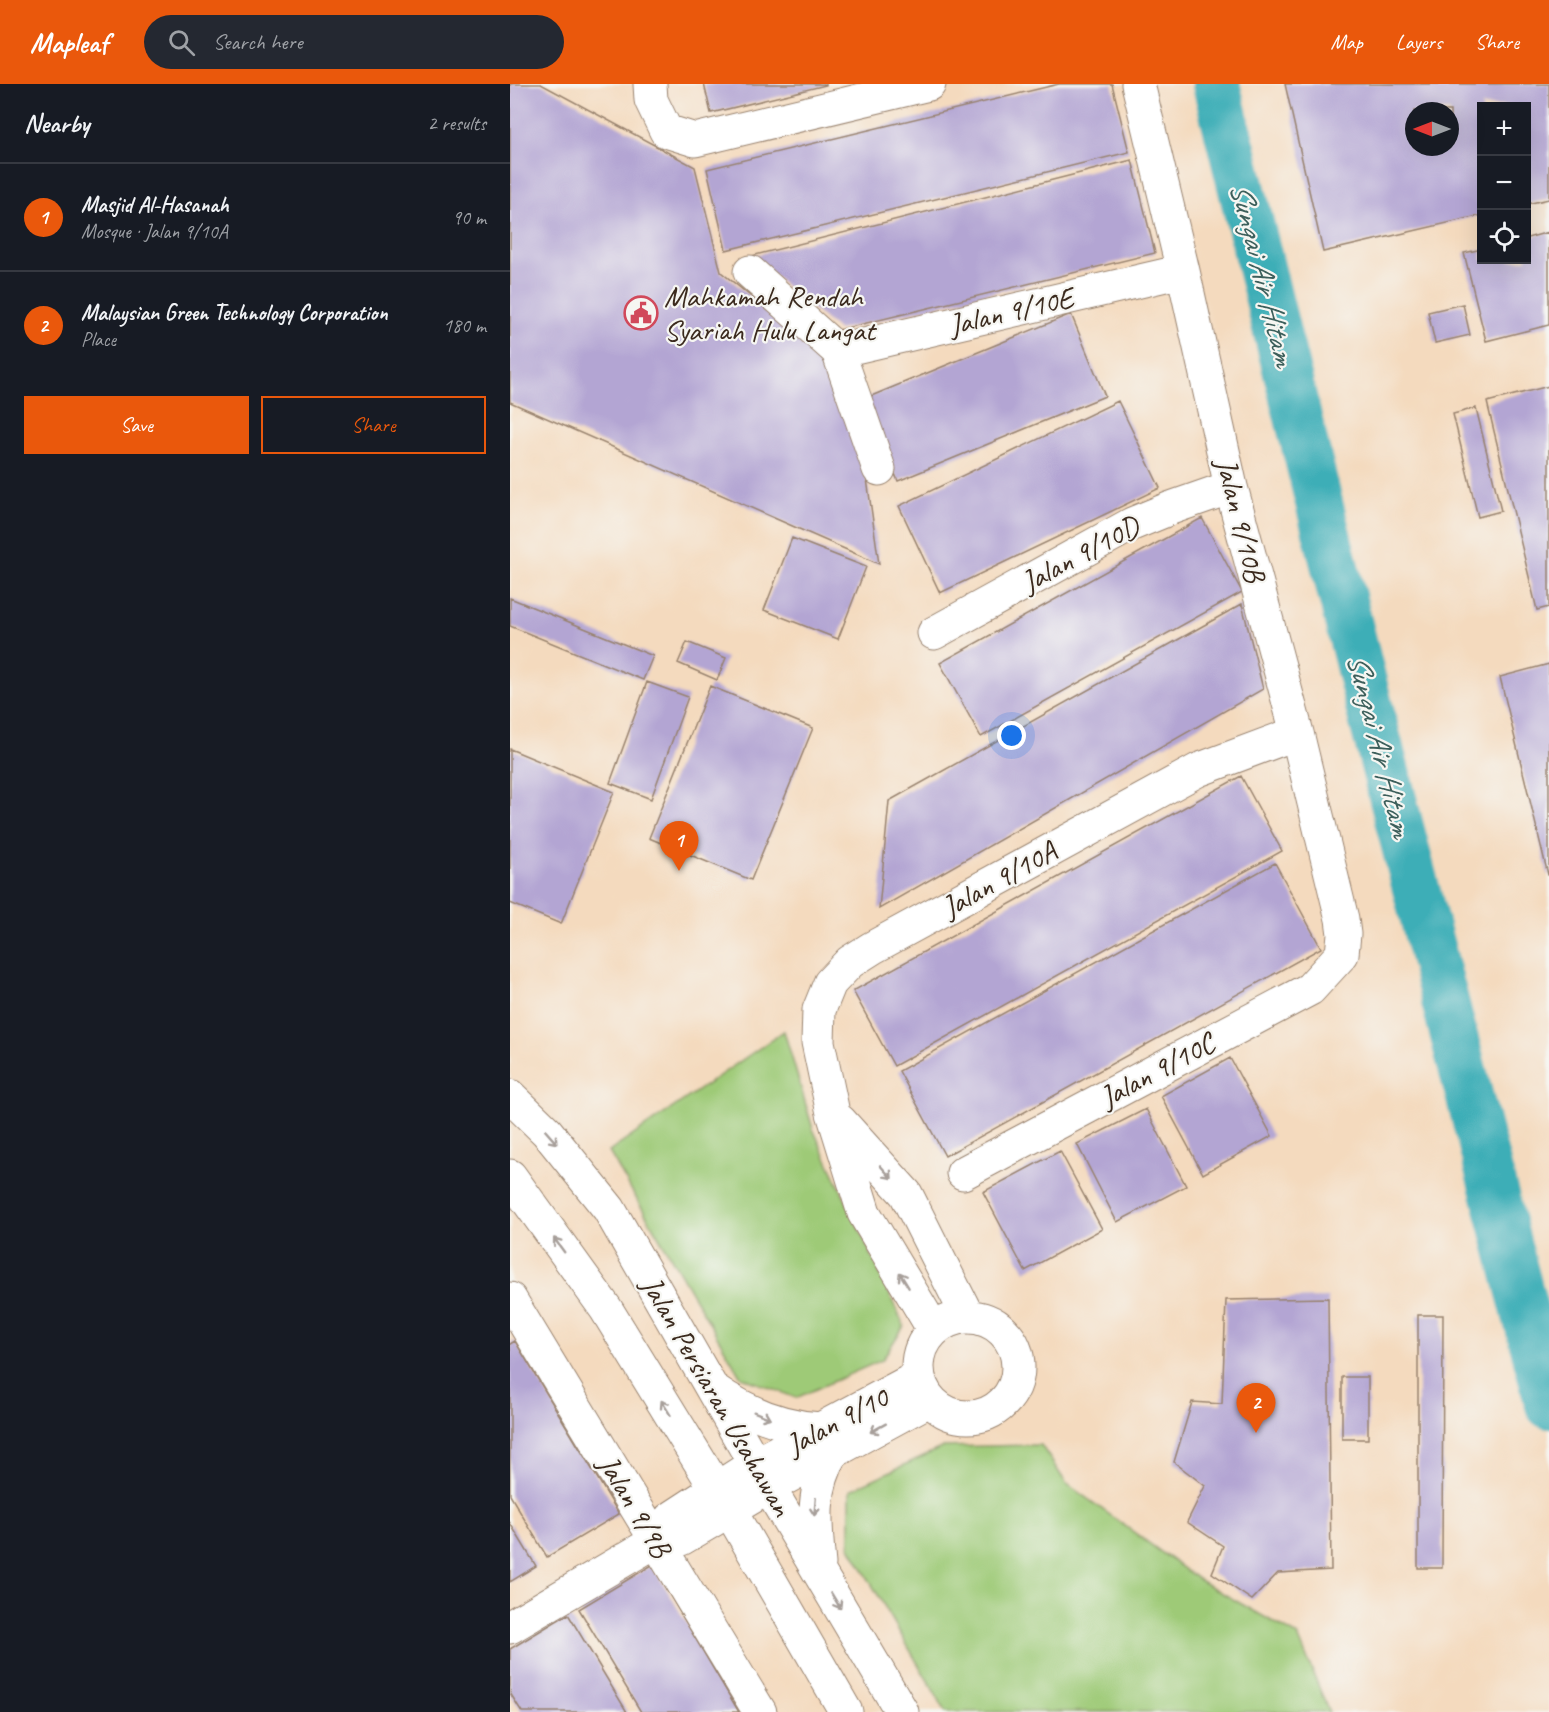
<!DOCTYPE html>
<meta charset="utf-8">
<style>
:root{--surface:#171b24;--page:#242831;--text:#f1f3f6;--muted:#9ea1a6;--line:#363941;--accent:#ea580c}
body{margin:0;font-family:Caveat,sans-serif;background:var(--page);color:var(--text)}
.controls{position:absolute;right:18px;top:18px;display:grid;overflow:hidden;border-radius:0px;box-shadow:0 6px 24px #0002}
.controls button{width:54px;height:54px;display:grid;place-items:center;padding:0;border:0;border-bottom:2px solid var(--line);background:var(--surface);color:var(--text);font:30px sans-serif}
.compass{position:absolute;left:895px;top:18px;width:54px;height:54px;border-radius:50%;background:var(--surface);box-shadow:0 6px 24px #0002;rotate:270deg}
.you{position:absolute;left:502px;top:652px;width:21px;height:21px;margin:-15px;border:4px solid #fff;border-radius:50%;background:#1a73e8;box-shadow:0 0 0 9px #1a73e833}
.badge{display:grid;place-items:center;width:39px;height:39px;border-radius:50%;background:var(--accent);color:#fff;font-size:20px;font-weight:700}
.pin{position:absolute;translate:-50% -50px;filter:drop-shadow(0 2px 3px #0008)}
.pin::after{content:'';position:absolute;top:32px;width:21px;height:18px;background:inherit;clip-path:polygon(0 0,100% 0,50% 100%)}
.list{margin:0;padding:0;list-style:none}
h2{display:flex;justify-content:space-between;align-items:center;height:78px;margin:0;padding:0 24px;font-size:26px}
h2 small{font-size:20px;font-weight:400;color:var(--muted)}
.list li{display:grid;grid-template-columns:39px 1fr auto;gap:18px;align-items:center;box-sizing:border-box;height:108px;padding:0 24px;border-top:2px solid var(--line)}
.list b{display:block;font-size:22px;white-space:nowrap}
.list p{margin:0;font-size:20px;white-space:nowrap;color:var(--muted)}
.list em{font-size:20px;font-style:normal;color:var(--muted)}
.actions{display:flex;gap:12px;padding:18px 24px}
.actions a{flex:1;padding:14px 0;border:2px solid var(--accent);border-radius:0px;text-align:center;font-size:21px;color:var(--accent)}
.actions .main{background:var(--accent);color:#fff}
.icon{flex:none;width:33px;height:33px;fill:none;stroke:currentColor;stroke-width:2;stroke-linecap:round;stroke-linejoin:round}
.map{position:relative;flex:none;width:1039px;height:1628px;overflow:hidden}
header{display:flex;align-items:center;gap:36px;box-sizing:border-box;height:84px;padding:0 30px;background:var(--accent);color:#fff}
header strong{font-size:28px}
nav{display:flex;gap:33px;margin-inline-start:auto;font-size:21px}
.search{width:420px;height:54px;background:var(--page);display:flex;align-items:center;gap:15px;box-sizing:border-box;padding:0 21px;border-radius:33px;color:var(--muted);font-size:22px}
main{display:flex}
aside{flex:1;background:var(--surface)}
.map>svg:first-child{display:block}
.green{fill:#9eca77;stroke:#6c7a4a;stroke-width:1.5}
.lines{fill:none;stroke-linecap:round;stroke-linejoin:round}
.river{stroke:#3daeb7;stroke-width:48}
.building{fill:#b3a5d3;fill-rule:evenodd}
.minor-casing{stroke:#98826e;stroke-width:35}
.minor{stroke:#fff;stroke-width:33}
.oneway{stroke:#a79f9a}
.labels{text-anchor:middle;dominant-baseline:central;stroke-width:4.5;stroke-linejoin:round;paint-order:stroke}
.poi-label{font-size:30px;fill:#3b2a1e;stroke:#f6f6f2;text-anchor:start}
.street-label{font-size:30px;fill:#3b2a1e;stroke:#f6f6f2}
.water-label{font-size:32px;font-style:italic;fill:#3c5f5b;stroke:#f6f6f2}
</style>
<header>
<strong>Mapleaf</strong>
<div class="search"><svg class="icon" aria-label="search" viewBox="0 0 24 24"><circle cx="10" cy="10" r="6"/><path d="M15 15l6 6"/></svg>Search here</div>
<nav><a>Map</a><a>Layers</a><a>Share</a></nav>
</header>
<main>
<aside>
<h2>Nearby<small>2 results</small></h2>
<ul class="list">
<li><span class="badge">1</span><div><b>Masjid Al-Hasanah</b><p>Mosque · Jalan 9/10A</p></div><em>90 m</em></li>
<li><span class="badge">2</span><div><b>Malaysian Green Technology Corporation</b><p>Place</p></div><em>180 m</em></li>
</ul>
<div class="actions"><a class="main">Save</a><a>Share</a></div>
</aside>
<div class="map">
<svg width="1039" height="1628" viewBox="0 0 1039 1628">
<rect width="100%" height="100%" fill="#f6f6f2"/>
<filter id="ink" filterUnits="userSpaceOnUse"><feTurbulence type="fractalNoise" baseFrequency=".0167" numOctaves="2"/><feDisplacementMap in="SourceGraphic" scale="12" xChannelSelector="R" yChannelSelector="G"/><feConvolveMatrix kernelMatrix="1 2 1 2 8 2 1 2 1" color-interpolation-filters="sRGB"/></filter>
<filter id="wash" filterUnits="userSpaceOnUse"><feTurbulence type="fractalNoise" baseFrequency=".008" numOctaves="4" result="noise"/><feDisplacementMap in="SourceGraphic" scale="24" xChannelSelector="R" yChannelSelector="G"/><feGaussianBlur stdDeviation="1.35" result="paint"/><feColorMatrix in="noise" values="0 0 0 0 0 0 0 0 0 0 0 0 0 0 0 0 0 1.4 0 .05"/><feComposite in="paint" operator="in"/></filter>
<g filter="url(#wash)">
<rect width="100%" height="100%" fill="#f4dabe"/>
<path class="green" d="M274,947l29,98 91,197 -22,34 -86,38 -55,-21 -132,-225z
M531,1361l25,38 135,98 97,55 31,76h-383l-96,-165v-57l93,-43z"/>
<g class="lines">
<path class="river" d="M706,0l154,626 179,695"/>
</g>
<g id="blocks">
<path class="building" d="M0,0h31l154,83 26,105 101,83 45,124 12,85 -369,-162z
M194,0h122v1l-115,28z
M549,0h53l17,68 -403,98 -19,-81z
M775,0h264v115l-22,5v-98h-45v109l-159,37zM904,27h36v36h-36z
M622,76l23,93 -317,77 -87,-74z
M1039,148v93l-63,16 -22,-88 18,-4v11h45v-22z
M953,220l7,31 -35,8 -7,-31z
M561,230l34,82 -207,85 -34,-82z
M1039,302v221l-12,3 -50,-208z
M608,317l42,87 -220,105 -41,-87z
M966,324l25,103 -23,6 -25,-103z
M692,434l40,74 -261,145 -41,-74z
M282,454l74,29 -28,72 -74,-29z
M0,514l143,58 -10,24 -133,-54z
M732,520l21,85 -384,220 10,-108z
M177,558l39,16 -9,22 -39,-17z
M1039,580v211h-1l-48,-198z
M137,598l41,15 -37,102 -41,-16z
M200,602l103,42 -62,152 -102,-42z
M0,665l104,43 -53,132 -51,-21z
M731,692l41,75 -388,215 -41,-75z
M765,779l46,85 -376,208 -46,-85z
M720,974l42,78 -69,38 -42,-78z
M636,1025l40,77 -69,36 -40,-78z
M550,1067l42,78 -77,42 -42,-79z
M818,1214l3,272 -53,3 -26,27 -40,-27 11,-27 -36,-24 18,-36 -31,-24 18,-60 30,2 4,-104z
M908,1231h25l-1,253h-24z
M5,1257l104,173 -72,43 -37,-62v-151z
M832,1293h26v62h-26z
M0,1439l26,43 -26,16z
M142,1481l87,147h-98l-62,-103z
M58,1530l59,98h-105l-12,-19v-44z"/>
</g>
</g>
<g filter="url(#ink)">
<use href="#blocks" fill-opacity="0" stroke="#98826e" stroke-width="1.5"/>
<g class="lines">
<g class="minor-casing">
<path id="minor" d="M140,0l1,16 15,31 29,9 234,-56
M240,188l88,79
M369,385l-41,-118 345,-80
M424,549l198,-109 39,-16 60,-21
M0,1012l37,36 62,77 146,255 147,248
M330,1037l66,73 62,123
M453,1089l347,-184 32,-35 2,-20 -2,-15 -45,-186 -66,-246 -48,-216 -45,-187
M0,1092l96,133 124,202 116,201
M0,1215l250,413
M408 1283a50 50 0 1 1 100 0a50 50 0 1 1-100 0Z
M424,1246l-70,-117 -31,-100 -15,-71 1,-32 11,-27 20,-21 22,-14 326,-178 99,-37
M203,1305c31,22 69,38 108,40
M146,1457l14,-22 46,-30 39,-25 163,-87
M309,1480c-4,-40 -8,-76 14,-112
M0,1543l146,-86 25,-2 88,-52 160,-87"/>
</g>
<use href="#minor" class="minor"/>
</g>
<defs><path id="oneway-shaft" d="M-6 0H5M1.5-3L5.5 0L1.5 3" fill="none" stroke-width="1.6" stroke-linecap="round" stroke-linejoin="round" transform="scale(1.5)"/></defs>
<g class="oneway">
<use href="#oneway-shaft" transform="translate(41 1053) rotate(49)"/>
<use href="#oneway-shaft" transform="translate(376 1088) rotate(48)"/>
<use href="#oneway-shaft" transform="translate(49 1161) rotate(-126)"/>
<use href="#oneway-shaft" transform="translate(394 1196) rotate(-121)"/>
<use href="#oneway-shaft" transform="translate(156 1324) rotate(-122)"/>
<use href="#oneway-shaft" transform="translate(252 1331) rotate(22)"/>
<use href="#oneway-shaft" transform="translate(368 1344) rotate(151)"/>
<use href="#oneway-shaft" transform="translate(305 1423) rotate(95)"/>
<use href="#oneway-shaft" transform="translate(326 1517) rotate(59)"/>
</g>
</g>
<defs>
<g id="civic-ring" transform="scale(1.725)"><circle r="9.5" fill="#f6f6f2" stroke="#d1495b" stroke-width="1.5"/><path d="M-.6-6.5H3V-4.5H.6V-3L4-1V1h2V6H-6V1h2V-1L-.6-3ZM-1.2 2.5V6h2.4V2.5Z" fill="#d1495b"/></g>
</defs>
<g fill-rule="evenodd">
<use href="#civic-ring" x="131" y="229"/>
</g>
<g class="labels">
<g class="poi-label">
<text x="154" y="212">Mahkamah Rendah<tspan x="154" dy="34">Syariah Hulu Langat</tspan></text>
</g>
<g class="street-label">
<text transform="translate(501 227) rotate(-13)">Jalan 9/10E</text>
<text transform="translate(731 436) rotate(76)">Jalan 9/10B</text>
<text transform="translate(570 470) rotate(-28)">Jalan 9/10D</text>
<text transform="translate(489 795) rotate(-29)">Jalan 9/10A</text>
<text transform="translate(647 986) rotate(-28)">Jalan 9/10C</text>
<text transform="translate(207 1312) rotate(60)">Jalan Persiaran Usahawan</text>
<text transform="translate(327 1337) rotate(-28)">Jalan 9/10</text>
<text transform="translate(125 1422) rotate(59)">Jalan 9/9B</text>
</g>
<g class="water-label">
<text transform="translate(753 190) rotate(76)">Sungai Air Hitam</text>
<text transform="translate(870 661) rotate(76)">Sungai Air Hitam</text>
</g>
</g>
</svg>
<div class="controls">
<button>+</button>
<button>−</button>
<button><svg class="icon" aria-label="locate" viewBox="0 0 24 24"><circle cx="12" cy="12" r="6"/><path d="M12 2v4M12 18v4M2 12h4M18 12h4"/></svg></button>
</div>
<svg class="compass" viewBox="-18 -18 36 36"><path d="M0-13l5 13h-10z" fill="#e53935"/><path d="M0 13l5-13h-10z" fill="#9ea1a6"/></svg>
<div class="you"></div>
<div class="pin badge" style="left:169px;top:787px">1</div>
<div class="pin badge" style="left:746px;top:1349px">2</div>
</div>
</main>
